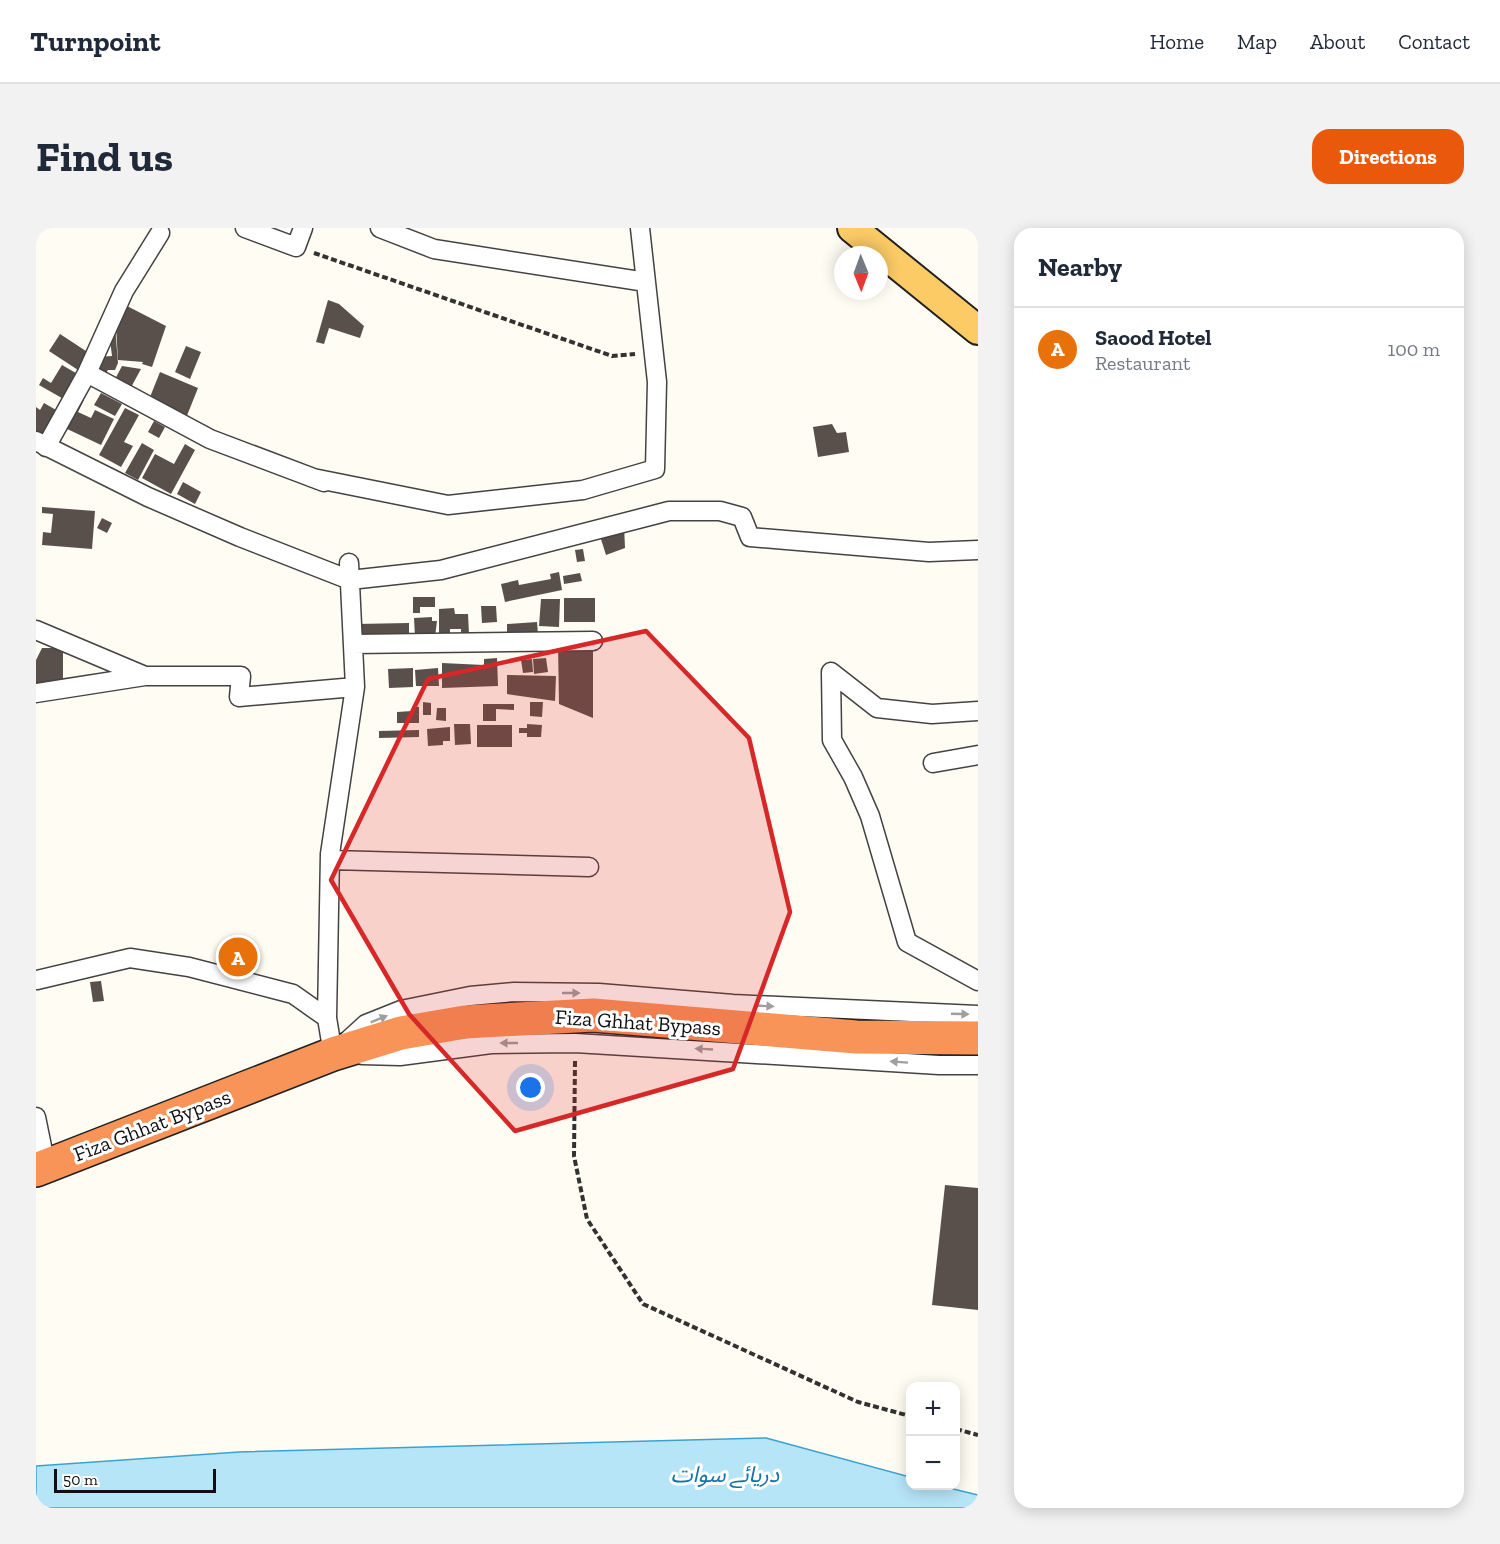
<!DOCTYPE html>
<meta charset="utf-8">
<style>
:root{--surface:#fff;--page:#f2f2f3;--text:#1f2937;--muted:#747a83;--line:#e0e1e3;--accent:#ea580c}
body{margin:0;font-family:"Zilla Slab","Noto Sans Arabic",serif;background:var(--page);color:var(--text)}
.controls{position:absolute;right:18px;bottom:18px;display:grid;overflow:hidden;border-radius:12px;box-shadow:0 3px 15px #0003}
.controls button{width:54px;height:54px;display:grid;place-items:center;padding:0;border:0;border-bottom:2px solid var(--line);background:var(--surface);color:var(--text);font:30px sans-serif}
.compass{position:absolute;left:798px;top:18px;width:54px;height:54px;border-radius:50%;background:var(--surface);box-shadow:0 3px 15px #0003;rotate:179deg}
.scale{position:absolute;left:18px;bottom:15px;width:162px;box-sizing:border-box;padding-left:6px;border:3px solid #101010;border-top:0;font-size:16px;line-height:21px;white-space:nowrap;color:#101010;-webkit-text-stroke:4px #fff;paint-order:stroke}
.you{position:absolute;left:495px;top:860px;width:21px;height:21px;margin:-15px;border:4px solid #fff;border-radius:50%;background:#1a73e8;box-shadow:0 0 0 9px #1a73e833}
.badge{display:grid;place-items:center;width:39px;height:39px;border-radius:50%;background:var(--accent);color:#fff;font-size:20px;font-weight:700}
.pin{position:absolute;translate:-50% -50%;border:3px solid #fff;box-shadow:0 2px 6px #0006}
.list{margin:0;padding:0;list-style:none}
h2{display:flex;justify-content:space-between;align-items:center;height:78px;margin:0;padding:0 24px;font-size:26px}
h2 small{font-size:20px;font-weight:400;color:var(--muted)}
.list li{display:grid;grid-template-columns:39px 1fr auto;gap:18px;align-items:center;box-sizing:border-box;height:84px;padding:0 24px;border-top:2px solid var(--line)}
.list b{display:block;font-size:22px;white-space:nowrap}
.list p{margin:0;font-size:20px;white-space:nowrap;color:var(--muted)}
.list em{font-size:20px;font-style:normal;color:var(--muted)}
.map{position:relative;flex:none;width:942px;height:1280px;overflow:hidden;border-radius:18px}
header{display:flex;align-items:center;gap:36px;box-sizing:border-box;height:84px;padding:0 30px;background:var(--surface);border-bottom:2px solid var(--line)}
header strong{font-size:28px}
nav{display:flex;gap:33px;margin-inline-start:auto;font-size:21px}
.intro{display:flex;align-items:center;justify-content:space-between;box-sizing:border-box;height:144px;padding:0 36px}
h1{margin:0;font-size:42px}
.button{padding:15px 27px;border-radius:18px;background:var(--accent);color:#fff;font-size:21px;font-weight:700}
main{display:flex;gap:36px;padding:0 36px}
aside{flex:1;background:var(--surface);border-radius:18px;box-shadow:0 3px 15px #0003}
.map>svg:first-child{display:block}
.water{fill:#b6e5f8;stroke:#3aa2d1;stroke-width:1.5}
.building{fill:#59504c}
.lines{fill:none;stroke-linecap:round;stroke-linejoin:round}
.street-casing{stroke:#434343;stroke-width:21}
.primary-casing{stroke:#212121;stroke-width:32}
.highway-casing{stroke:#212121;stroke-width:36}
.path{stroke:#323232;stroke-width:4;stroke-dasharray:6 3;stroke-linecap:butt}
.street{stroke:#fff;stroke-width:18}
.primary{stroke:#fccb66;stroke-width:28}
.highway{stroke:#f89458;stroke-width:33}
.oneway{fill:#9f9f9f}
.marked{fill:#d62828;fill-opacity:0.2;stroke:#d62828;stroke-width:4.5;stroke-linejoin:round}
.labels{text-anchor:middle;dominant-baseline:central;stroke-width:6;stroke-linejoin:round;paint-order:stroke}
.street-label{font-size:21px;fill:#101010;stroke:#fff}
.water-label{font-size:22px;font-style:italic;fill:#1473a7;stroke:#fff}
</style>
<header>
<strong>Turnpoint</strong>
<nav><a>Home</a><a>Map</a><a>About</a><a>Contact</a></nav>
</header>
<div class="intro"><h1>Find us</h1><a class="button">Directions</a></div>
<main>
<div class="map">
<svg width="942" height="1280" viewBox="0 0 942 1280">
<rect width="100%" height="100%" fill="#fffcf3"/>
<path class="water" d="M730,1210l144,39v9h31l37,9v13h-942v-42l203,-14z"/>
<path class="building" d="M292,72l11,4 25,22 -4,12 -31,-10 -5,16 -8,-2z
M91,78l39,20 -14,41 -10,-3 1,-2 -25,-2 -2,-33z
M79,98l3,37 -3,7h-7l-5,8 -10,-9 3,-12 16,-1 -2,-16z
M24,106l32,21 -11,17 -32,-21z
M150,118l15,6 -11,27 -15,-7z
M26,137l19,11 -14,25 -28,-16 4,-7 8,5z
M86,138l19,3 -12,22 -16,-8z
M124,144l38,16 -12,30 -38,-16z
M65,165l21,11 -7,12 -21,-11z
M42,168l6,4 -6,12 13,6 4,-8 19,9 -13,26 -38,-18z
M8,175l19,11 -15,25 -12,-8v-24l4,3z
M89,180l14,7 -15,27 9,4 -12,21 -22,-12z
M118,193l11,6 -6,11 -11,-6z
M796,196l5,9 9,-1 3,20 -31,5 -5,-30z
M106,215l12,7 -16,30 -13,-7z
M149,216l10,6 -24,44 -29,-16 13,-24 19,10z
M147,254l18,10 -6,12 -18,-10z
M6,279l53,4 -3,38 -50,-4 1,-13 8,1 2,-19 -11,-1z
M66,290l10,5 -5,10 -10,-5z
M588,297l1,23 -19,7 -6,-19z
M547,321l2,12 -8,1 -2,-12z
M523,344l3,18 -57,12 -4,-18 17,-4 1,5 32,-6 -1,-5z
M544,345l2,8 -18,3 -1,-8z
M377,369h22v10h-15v6h-7z
M528,370h31v24h-31z
M505,371h19l-1,28 -20,-1z
M445,378h15l1,16 -15,1z
M418,380l1,6h13l1,20 -8,1v-6h-11v6h-11v-26z
M396,389v4h5l-2,16h-20l-1,-19z
M501,394l1,13 -31,2v-13z
M373,395v16l-52,1 -1,-16z
M522,416h35v74l-34,-14z
M6,420h21v39h-27v-27z
M461,430l1,28 -56,2v-25l42,2v-6z
M510,430l2,14 -14,2 -1,-15z
M496,431l1,13 -10,1 -2,-13z
M377,440v19l-24,1 -1,-19z
M402,440l1,18h-23l-1,-16z
M471,447l49,1 -1,25 -48,-7z
M387,474l8,1v12h-8z
M494,474h13l-1,15 -12,-1z
M447,476h31v6l-18,-1v12h-13z
M376,478l7,1v16h-22v-11l15,-1z
M401,480h9v13l-10,-1z
M418,496h16l1,20 -16,1z
M491,496l15,1 -1,12h-14v-4h-8v-5h8z
M441,497h35v22h-35z
M414,499v14h-7v4l-15,1 -1,-17z
M383,502v7l-40,1v-7z
M65,753l3,20 -11,1 -3,-20z
M909,957l33,3v122l-46,-5z"/>
<g class="lines">
<g class="street-casing">
<path id="street" d="M209,0l51,19 7,-19
M344,0l54,21 212,33
M51,145l123,66 114,43
M0,213l112,56 92,40 110,43 91,-10 228,-59h51l22,6 8,20 179,15 49,-2
M10,219l41,-74 37,-82 36,-58
M277,250l135,27 135,-15 72,-21 2,-87 -17,-154
M0,402l109,46
M317,416l240,-3
M0,465l109,-17h96l-2,21 116,-10
M942,483l-46,3 -55,-6 -46,-36 1,68 21,37 17,39 37,126 71,39
M897,535l45,-8
M295,632l258,7
M1,752l93,-22 59,9 104,27 34,24
M307,817l23,-21 35,-14 69,-14 44,-4 85,1 134,11 245,11
M297,826l-6,-36 3,-164 25,-167 -6,-124
M326,827l38,1 91,-12 84,-1 364,22h39
M0,889l10,49"/>
</g>
<g class="primary-casing">
<path id="primary" d="M816,0l126,102"/>
</g>
<g class="highway-casing">
<path id="highway" d="M0,942l297,-116 68,-21 64,-11 128,-7 263,22 122,1"/>
</g>
<path class="path" d="M278,25l298,103 23,-2
M539,833l-1,95 13,63 56,85 215,98 52,14
M920,1201l22,6"/>
<use href="#street" class="street"/>
<use href="#primary" class="primary"/>
<use href="#highway" class="highway"/>
</g>
<defs><path id="oneway-solid" d="M-6-.8H1V-3.2L6.5 0L1 3.2V.8H-6Z" transform="scale(1.5)"/></defs>
<g class="oneway">
<use href="#oneway-solid" transform="translate(535 765)"/>
<use href="#oneway-solid" transform="translate(729 778) rotate(3)"/>
<use href="#oneway-solid" transform="translate(924 786) rotate(2)"/>
<use href="#oneway-solid" transform="translate(343 791) rotate(-22)"/>
<use href="#oneway-solid" transform="translate(473 815) rotate(180)"/>
<use href="#oneway-solid" transform="translate(668 821) rotate(-177)"/>
<use href="#oneway-solid" transform="translate(863 834) rotate(-176)"/>
</g>
<path class="marked" d="M610,403l103,107 41,174 -57,157 -218,62 -106,-117 -78,-134 97,-201z"/>
<g class="labels">
<g class="street-label">
<text transform="translate(602 794) rotate(4)">Fiza Ghhat Bypass</text>
<text transform="translate(116 897) rotate(-21)">Fiza Ghhat Bypass</text>
</g>
<g class="water-label">
<text x="689" y="1246">دریائے سوات</text>
</g>
</g>
</svg>
<div class="controls">
<button>+</button>
<button>−</button>
</div>
<svg class="compass" viewBox="-18 -18 36 36"><path d="M0-13l5 13h-10z" fill="#e53935"/><path d="M0 13l5-13h-10z" fill="#747a83"/></svg>
<div class="scale">50 m</div>
<div class="you"></div>
<div class="pin badge" style="left:202px;top:729px;background:#e8710a">A</div>
</div>
<aside>
<h2>Nearby<small></small></h2>
<ul class="list">
<li><span class="badge" style="background:#e8710a">A</span><div><b>Saood Hotel</b><p>Restaurant</p></div><em>100 m</em></li>
</ul>
</aside>
</main>
